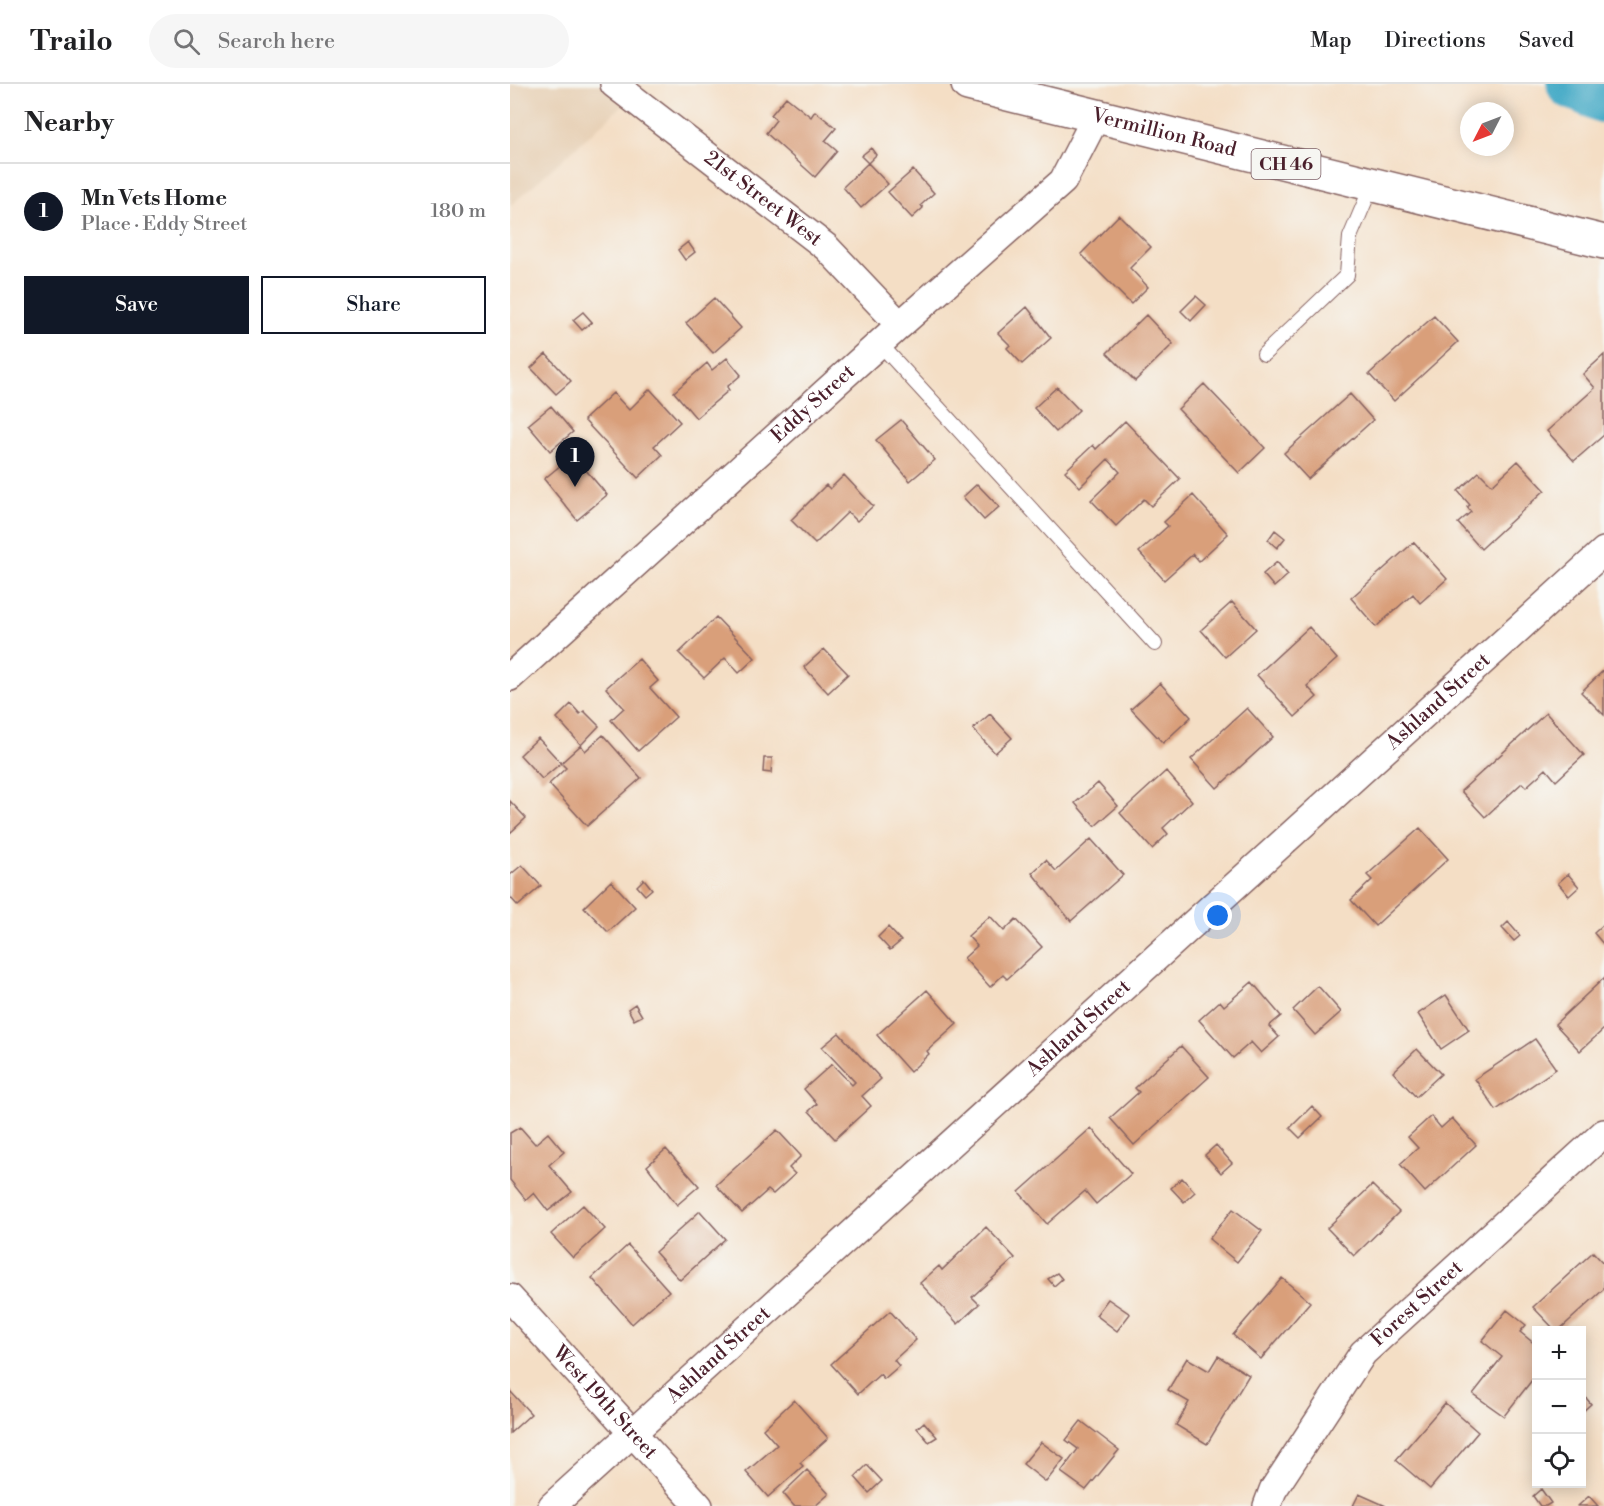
<!DOCTYPE html>
<meta charset="utf-8">
<style>
:root{--surface:#fff;--page:#f6f6f6;--text:#202124;--muted:#757577;--line:#e0e0e0;--accent:#111827}
body{margin:0;font-family:"Libre Bodoni",serif;background:var(--page);color:var(--text)}
.controls{position:absolute;right:18px;bottom:18px;display:grid;overflow:hidden;border-radius:0px;box-shadow:0 3px 15px #0003}
.controls button{width:54px;height:54px;display:grid;place-items:center;padding:0;border:0;border-bottom:2px solid var(--line);background:var(--surface);color:var(--text);font:30px sans-serif}
.compass{position:absolute;left:950px;top:18px;width:54px;height:54px;border-radius:50%;background:var(--surface);box-shadow:0 3px 15px #0003;rotate:228deg}
.you{position:absolute;left:708px;top:832px;width:21px;height:21px;margin:-15px;border:4px solid #fff;border-radius:50%;background:#1a73e8;box-shadow:0 0 0 9px #1a73e833}
.badge{display:grid;place-items:center;width:39px;height:39px;border-radius:50%;background:var(--accent);color:#fff;font-size:20px;font-weight:700}
.pin{position:absolute;translate:-50% -50px;filter:drop-shadow(0 2px 3px #0008)}
.pin::after{content:'';position:absolute;top:32px;width:21px;height:18px;background:inherit;clip-path:polygon(0 0,100% 0,50% 100%)}
.list{margin:0;padding:0;list-style:none}
h2{display:flex;justify-content:space-between;align-items:center;height:78px;margin:0;padding:0 24px;font-size:26px}
h2 small{font-size:20px;font-weight:400;color:var(--muted)}
.list li{display:grid;grid-template-columns:39px 1fr auto;gap:18px;align-items:center;box-sizing:border-box;height:96px;padding:0 24px;border-top:2px solid var(--line)}
.list b{display:block;font-size:22px;white-space:nowrap}
.list p{margin:0;font-size:20px;white-space:nowrap;color:var(--muted)}
.list em{font-size:20px;font-style:normal;color:var(--muted)}
.actions{display:flex;gap:12px;padding:18px 24px}
.actions a{flex:1;padding:14px 0;border:2px solid var(--accent);border-radius:0px;text-align:center;font-size:21px;color:var(--accent)}
.actions .main{background:var(--accent);color:#fff}
.icon{flex:none;width:33px;height:33px;fill:none;stroke:currentColor;stroke-width:2;stroke-linecap:round;stroke-linejoin:round}
.map{position:relative;flex:none;width:1094px;height:1422px;overflow:hidden}
header{display:flex;align-items:center;gap:36px;box-sizing:border-box;height:84px;padding:0 30px;background:var(--surface);border-bottom:2px solid var(--line)}
header strong{font-size:28px}
nav{display:flex;gap:33px;margin-inline-start:auto;font-size:21px}
.search{width:420px;height:54px;background:var(--page);display:flex;align-items:center;gap:15px;box-sizing:border-box;padding:0 21px;border-radius:33px;color:var(--muted);font-size:22px}
main{display:flex}
aside{flex:1;background:var(--surface)}
.map>svg:first-child{display:block}
.built{fill:#e7d0b5}
.lines{fill:none;stroke-linecap:round;stroke-linejoin:round}
.river{stroke:#47abc7;stroke-width:51}
.building{fill:#d99f7a}
.service-casing{stroke:#866261;stroke-width:16}
.minor-casing{stroke:#866261;stroke-width:30}
.primary-casing{stroke:#866261;stroke-width:36}
.service{stroke:#fff;stroke-width:14}
.minor{stroke:#fff;stroke-width:27}
.primary{stroke:#fff;stroke-width:33}
.labels{text-anchor:middle;dominant-baseline:central;stroke-width:5;stroke-linejoin:round;paint-order:stroke}
.shield{fill:#f6f6f2;stroke:#7e6067;stroke-width:1.5}
.shield-label{font-size:18px;font-weight:bold;fill:#4a1f2b}
.street-label{font-size:20px;fill:#4a1f2b;stroke:#f6f6f2}
</style>
<header>
<strong>Trailo</strong>
<div class="search"><svg class="icon" aria-label="search" viewBox="0 0 24 24"><circle cx="10" cy="10" r="6"/><path d="M15 15l6 6"/></svg>Search here</div>
<nav><a>Map</a><a>Directions</a><a>Saved</a></nav>
</header>
<main>
<aside>
<h2>Nearby<small></small></h2>
<ul class="list">
<li><span class="badge">1</span><div><b>Mn Vets Home</b><p>Place · Eddy Street</p></div><em>180 m</em></li>
</ul>
<div class="actions"><a class="main">Save</a><a>Share</a></div>
</aside>
<div class="map">
<svg width="1094" height="1422" viewBox="0 0 1094 1422">
<rect width="100%" height="100%" fill="#f6f6f2"/>
<filter id="ink" filterUnits="userSpaceOnUse"><feTurbulence type="fractalNoise" baseFrequency=".0167" numOctaves="2"/><feDisplacementMap in="SourceGraphic" scale="12" xChannelSelector="R" yChannelSelector="G"/><feConvolveMatrix kernelMatrix="1 2 1 2 8 2 1 2 1" color-interpolation-filters="sRGB"/></filter>
<filter id="wash" filterUnits="userSpaceOnUse"><feTurbulence type="fractalNoise" baseFrequency=".008" numOctaves="4" result="noise"/><feDisplacementMap in="SourceGraphic" scale="24" xChannelSelector="R" yChannelSelector="G"/><feGaussianBlur stdDeviation="1.35" result="paint"/><feColorMatrix in="noise" values="0 0 0 0 0 0 0 0 0 0 0 0 0 0 0 0 0 1.4 0 .05"/><feComposite in="paint" operator="in"/></filter>
<g filter="url(#wash)">
<rect width="100%" height="100%" fill="#f4dec5"/>
<path class="built" d="M0,0h104l18,13 -122,109z"/>
<g class="lines">
<path class="river" d="M1062,0l32,14"/>
</g>
<g id="blocks">
<path class="building" d="M276,13l25,20 4,-6 21,17 -11,13 12,10 -22,26 -49,-44 10,-13 -5,-5z
M361,64l5,7 -8,8 -7,-7z
M358,79l20,21 -27,24 -18,-21z
M403,86l21,23 -13,12 2,3 -11,10 -24,-26z
M609,131l32,32 -21,21 18,19 -17,17 -50,-50z
M178,158l7,10 -10,8 -7,-10z
M686,212l10,9 -15,16 -10,-10z
M204,214l27,30 -28,25 -27,-30z
M517,223l24,31 -29,26 -15,-16 3,-3 -12,-12z
M73,228l9,10 -10,8 -9,-10z
M636,231l27,29 -38,37 -28,-28z
M924,232l24,26 -64,59 -25,-27z
M36,270l25,27 -15,13 -25,-26z
M1094,271v80l-30,26 -27,-30 48,-43 -12,-14z
M217,274l14,17 -14,12 2,3 -33,28 -22,-26 33,-29 5,7z
M694,300l61,64 -26,25 -61,-64z
M547,303l22,23 -23,22 -22,-24z
M140,305l30,33 -26,24 8,9 -24,23 -54,-58 29,-27 16,17z
M840,310l23,26 -65,59 -24,-26z
M41,322l22,26 -23,19 -22,-26z
M391,336l34,40 -25,21 -34,-41z
M615,337l55,58 -29,27 -7,-7 -28,27 -25,-26 29,-28 -12,-13 -28,28 -15,-16 28,-26 3,4z
M63,371l34,40 -30,25 -33,-41z
M1008,377l27,29 -64,59 -23,-26 13,-11 -4,-5 3,-2 -12,-14 21,-19 13,13z
M334,391l29,31 -16,15 -9,-9 -33,32 -24,-24 35,-35 4,4z
M467,400l22,23 -15,13 -21,-23z
M683,411l35,39 -29,27 -6,-7 -29,26 -25,-28 29,-26 -4,-4z
M765,446l10,8 -8,10 -9,-8z
M904,458l33,37 -27,24 -7,-9 -37,33 -25,-29z
M767,478l11,13 -14,12 -11,-13z
M722,518l24,27 -31,28 -24,-27z
M206,533l39,41 -16,15 -14,-15 -21,20 -25,-25z
M799,543l28,32 -30,27 10,11 -22,20 -38,-42z
M314,565l24,25 -20,19 -24,-26z
M129,575l19,22 -8,7 26,29 -38,34 -27,-31 13,-12 -18,-20z
M1094,586v45l-23,-23z
M650,599l31,34 -28,26 -32,-34z
M61,620l9,10 4,-3 15,15 -18,19 -24,-27z
M737,624l26,29 -56,51 -26,-29z
M1036,629l38,42 -28,26 -10,-12 -20,18 -4,-4 -37,34 -24,-26z
M480,630l22,24 -17,15 -22,-24z
M93,651l38,43 -54,48 -38,-42 17,-16 -5,-5 20,-18 4,6z
M28,654l23,25 -19,16 -22,-24z
M254,674h8l-1,15 -8,-1z
M656,687l26,30 -29,27 5,6 -16,15 -32,-36z
M588,699l20,23 -23,20 -20,-23z
M0,717l16,17 -16,15z
M910,744l28,31 -73,67 -24,-26 21,-20 -5,-5z
M581,755l32,36 -52,46 -39,-48 14,-13 10,11z
M12,781l19,21 -23,20 -8,-9v-22z
M1058,790l11,13 -10,9 -11,-13z
M134,795l8,10 -7,6 -8,-9z
M101,797l24,26 -27,25 -24,-25z
M480,832l14,15 12,-12 26,28 -35,32 -4,-4 -13,12 -26,-29 13,-12 -9,-10z
M998,838l12,14 -6,5 -12,-13z
M1094,840v21l-10,-12z
M378,843l13,14 -11,9 -12,-13z
M1094,894v51l-24,22 -25,-27z
M742,898l29,34 -12,10 10,11 -18,16 -10,-11 -18,16 -34,-38 21,-19 4,5z
M808,902l23,26 -26,23 -22,-25z
M417,906l30,34 -30,27 2,3 -19,18 -33,-37z
M936,911l23,35 -28,19 -23,-35z
M125,920l7,12 -8,4 -6,-11z
M329,949l42,46 -19,17 9,10 -36,33 -26,-28 8,-7 -13,-15 28,-25 20,21 3,-3 -33,-35z
M1025,955l21,30 -60,41 -21,-31z
M671,962l28,31 -75,68 -24,-27 29,-26 -4,-4z
M907,965l24,25 -25,23 -23,-25z
M802,1022l10,11 -22,21 -10,-10z
M921,1032l10,12 11,-10 24,27 -51,47 -25,-28 18,-16 -10,-11z
M10,1043l15,17 13,-11 16,19 -15,13 23,27 -24,19 -14,-18 -8,7 -16,-20v-47z
M581,1044l40,46 -35,30 -11,-13 -38,33 -28,-32z
M267,1046l24,26 -12,12 6,6 -22,20 -5,-4 -26,23 -26,-28z
M706,1061l16,18 -11,10 -16,-18z
M156,1065l33,37 -22,19 -30,-39z
M672,1094l13,14 -11,10 -13,-14z
M862,1101l27,27 -45,44 -27,-28z
M73,1121l22,24 -32,29 -22,-24z
M723,1125l29,22 -25,31 -28,-23z
M190,1127l25,28 -45,41 -25,-28z
M476,1143l29,31 -43,39 7,7 -21,20 -38,-41 19,-17 3,4z
M118,1161l41,46 -37,33 -40,-46z
M1083,1168l11,12v25l-45,41h-4l-22,-23z
M547,1189l5,6 -8,7 -6,-7z
M772,1194l28,24 -49,57 -28,-24z
M598,1215l22,15 -13,17 -21,-16z
M997,1226l19,15 -6,7 16,13v30l-32,41 -31,-22 29,-37 -20,-16z
M380,1227l26,29 -22,20 5,6 -15,13 -4,-5 -22,20 -27,-30z
M708,1272l31,19 -42,69 -31,-19 13,-23 -21,-12 19,-32 22,13z
M0,1307l21,23 -21,19z
M1072,1309l9,11 -9,8z
M284,1316l34,38 -28,25 3,3 -35,31 -22,-25 31,-27 -14,-16z
M935,1319l33,29 -48,57 -34,-29z
M571,1337l38,29 -33,40 -25,-18 17,-23 -12,-9z
M414,1338l13,15 -8,5 -12,-14z
M531,1358l23,17 -18,23 -23,-18z
M357,1381l15,16 -13,12 -14,-16z
M297,1386l22,24 -14,12h-21l-11,-13z
M1031,1405l10,14 -5,3h-6l-7,-10z
M849,1410l27,12h-33z
M1079,1412l9,10h-20z"/>
</g>
</g>
<g filter="url(#ink)">
<use href="#blocks" fill-opacity="0" stroke="#866261" stroke-width="1.5"/>
<g class="lines">
<g class="service-casing">
<path id="service" d="M370,260l275,300
M754,270l83,-79 3,-38 22,-52"/>
</g>
<g class="minor-casing">
<g id="minor">
<path id="s1" d="M104,0l212,163 74,78"/>
<path id="s2" d="M0,593l390,-352 163,-144 33,-64"/>
<path id="s3" d="M0,1214l189,208"/>
<path id="s4" d="M42,1422l1052,-955"/>
<path id="s5" d="M757,1422l6,-16 90,-137 241,-220"/>
</g>
</g>
<g class="primary-casing">
<g id="primary">
<path id="s6" d="M458,0l636,158"/>
</g>
</g>
<use href="#service" class="service"/>
<use href="#minor" class="minor"/>
<use href="#primary" class="primary"/>
</g>
</g>
<g class="labels">
<rect class="shield" x="741.5" y="65" width="69" height="30" rx="4.5"/>
<g class="shield-label">
<text x="776" y="80">CH 46</text>
</g>
<g class="street-label">
<text stroke="none"><textPath href="#s6" startOffset="202">Vermillion Road</textPath></text>
<text stroke="none"><textPath href="#s1" startOffset="188">21st Street West</textPath></text>
<text stroke="none"><textPath href="#s2" startOffset="408">Eddy Street</textPath></text>
<text stroke="none"><textPath href="#s4" startOffset="1197">Ashland Street</textPath></text>
<text stroke="none"><textPath href="#s4" startOffset="711">Ashland Street</textPath></text>
<text stroke="none"><textPath href="#s5" startOffset="254">Forest Street</textPath></text>
<text stroke="none"><textPath href="#s4" startOffset="225">Ashland Street</textPath></text>
<text stroke="none"><textPath href="#s3" startOffset="141">West 19th Street</textPath></text>
</g>
</g>
</svg>
<div class="controls">
<button>+</button>
<button>−</button>
<button><svg class="icon" aria-label="locate" viewBox="0 0 24 24"><circle cx="12" cy="12" r="6"/><path d="M12 2v4M12 18v4M2 12h4M18 12h4"/></svg></button>
</div>
<svg class="compass" viewBox="-18 -18 36 36"><path d="M0-13l5 13h-10z" fill="#e53935"/><path d="M0 13l5-13h-10z" fill="#757577"/></svg>
<div class="you"></div>
<div class="pin badge" style="left:65px;top:403px">1</div>
</div>
</main>
